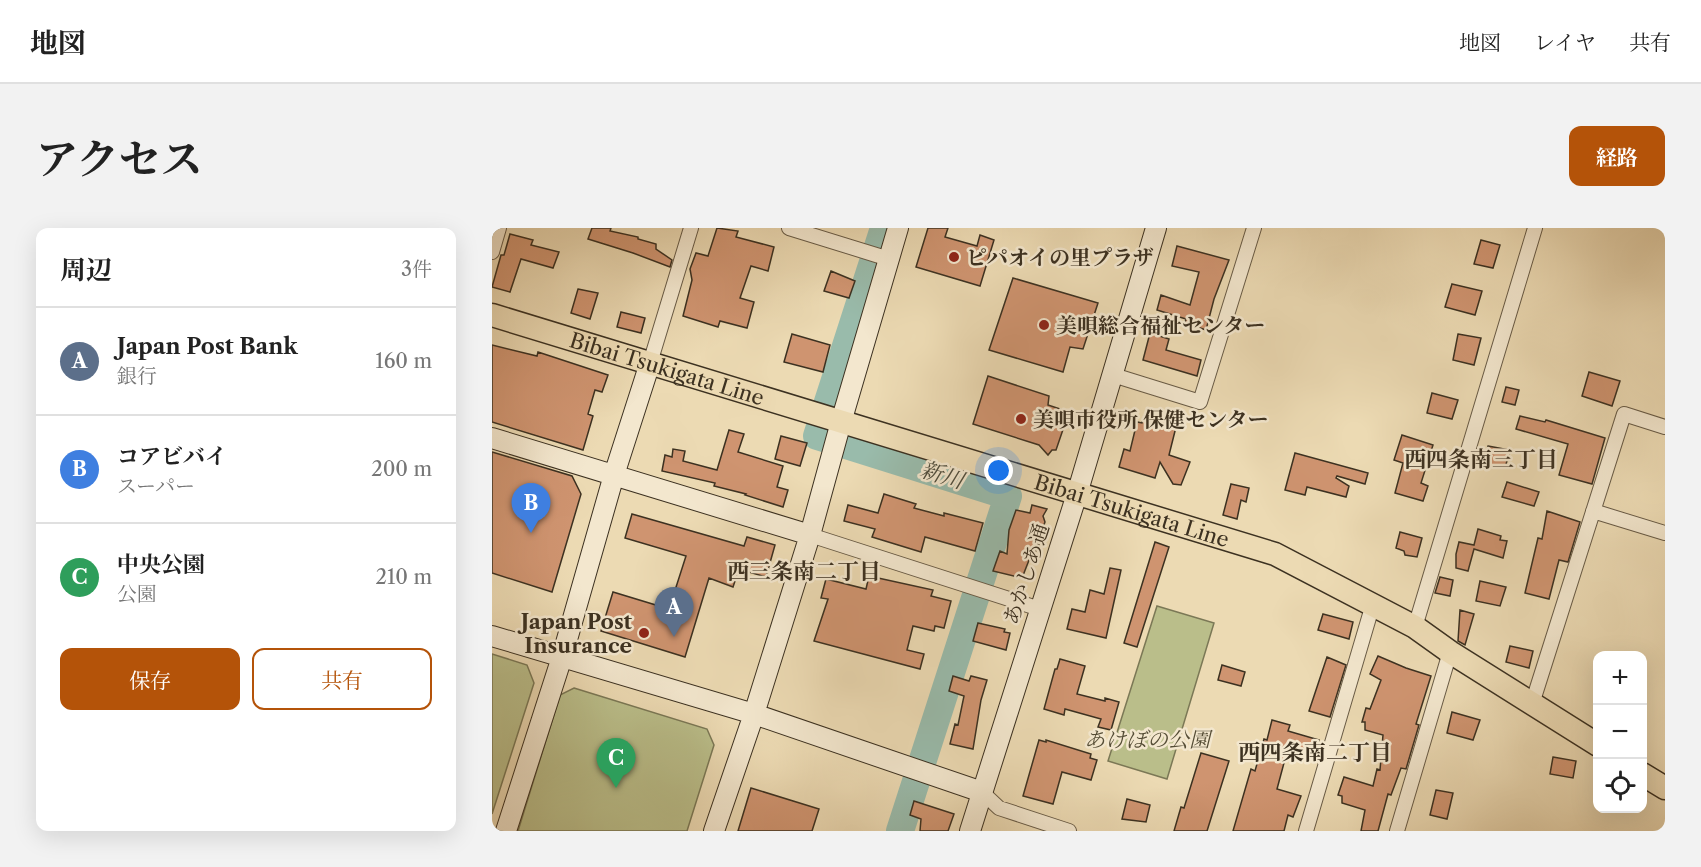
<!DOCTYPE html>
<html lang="ja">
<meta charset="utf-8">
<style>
:root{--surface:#fff;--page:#f2f2f2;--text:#222;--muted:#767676;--line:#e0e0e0;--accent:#b45309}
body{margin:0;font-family:"Libre Caslon Text","Noto Serif JP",serif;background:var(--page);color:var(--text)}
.controls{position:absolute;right:18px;bottom:18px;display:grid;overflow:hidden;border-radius:12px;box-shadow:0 6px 24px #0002}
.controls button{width:54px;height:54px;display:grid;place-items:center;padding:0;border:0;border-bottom:2px solid var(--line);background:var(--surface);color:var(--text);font:30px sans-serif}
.you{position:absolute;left:507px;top:243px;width:21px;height:21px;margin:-15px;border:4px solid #fff;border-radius:50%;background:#1a73e8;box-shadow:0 0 0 9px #1a73e833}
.badge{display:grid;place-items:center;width:39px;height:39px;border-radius:50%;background:var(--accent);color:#fff;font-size:20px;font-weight:700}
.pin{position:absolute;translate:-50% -50px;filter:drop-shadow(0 2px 3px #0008)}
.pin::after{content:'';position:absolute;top:32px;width:21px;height:18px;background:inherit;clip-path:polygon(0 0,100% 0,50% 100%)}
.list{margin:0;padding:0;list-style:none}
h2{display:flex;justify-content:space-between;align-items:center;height:78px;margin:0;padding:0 24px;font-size:26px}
h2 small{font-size:20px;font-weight:400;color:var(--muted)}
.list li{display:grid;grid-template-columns:39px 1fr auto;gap:18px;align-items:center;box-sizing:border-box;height:108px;padding:0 24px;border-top:2px solid var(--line)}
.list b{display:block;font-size:22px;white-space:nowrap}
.list p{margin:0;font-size:20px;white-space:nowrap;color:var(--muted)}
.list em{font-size:20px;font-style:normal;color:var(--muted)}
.actions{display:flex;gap:12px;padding:18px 24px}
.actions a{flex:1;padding:14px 0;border:2px solid var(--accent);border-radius:12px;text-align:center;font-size:21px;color:var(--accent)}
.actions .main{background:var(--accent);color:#fff}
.icon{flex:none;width:33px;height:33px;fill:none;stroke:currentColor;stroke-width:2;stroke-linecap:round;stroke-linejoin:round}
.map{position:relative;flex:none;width:1173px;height:603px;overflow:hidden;border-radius:12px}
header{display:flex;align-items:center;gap:36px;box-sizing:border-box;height:84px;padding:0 30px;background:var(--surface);border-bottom:2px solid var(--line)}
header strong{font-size:28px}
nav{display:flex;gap:33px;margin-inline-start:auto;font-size:21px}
.intro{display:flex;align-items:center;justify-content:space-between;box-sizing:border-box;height:144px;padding:0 36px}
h1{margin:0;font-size:42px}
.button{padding:15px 27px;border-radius:12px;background:var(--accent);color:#fff;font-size:21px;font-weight:700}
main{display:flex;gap:36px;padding:0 36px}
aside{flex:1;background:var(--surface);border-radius:12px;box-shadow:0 6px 24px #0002}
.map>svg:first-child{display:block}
.green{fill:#babe8a;stroke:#7b7856;stroke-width:1.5}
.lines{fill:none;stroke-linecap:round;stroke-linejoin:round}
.river{stroke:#99bbab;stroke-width:28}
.building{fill:#cf9470;stroke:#3c3121;stroke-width:1.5}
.street-casing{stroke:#685b46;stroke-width:16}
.secondary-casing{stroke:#3c3121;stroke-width:22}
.primary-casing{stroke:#3c3121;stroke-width:25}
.street{stroke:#f3e7ce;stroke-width:14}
.secondary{stroke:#f3e7ce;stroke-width:20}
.primary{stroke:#ecdab3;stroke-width:22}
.poi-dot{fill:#8f2418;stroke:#f3e7ce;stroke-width:2}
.labels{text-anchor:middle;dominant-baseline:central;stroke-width:5;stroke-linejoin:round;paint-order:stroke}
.poi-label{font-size:21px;font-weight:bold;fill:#3c3121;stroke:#f3e7ce;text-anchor:start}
.street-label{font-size:21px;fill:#3c3121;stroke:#f3e7ce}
.park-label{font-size:21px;font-style:italic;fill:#554d36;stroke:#f3e7ce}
.neighbourhood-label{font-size:22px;font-weight:bold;fill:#3c3121;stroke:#f3e7ce}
.water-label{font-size:22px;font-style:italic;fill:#4f4d3d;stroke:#f3e7ce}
</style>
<header>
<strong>地図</strong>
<nav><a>地図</a><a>レイヤ</a><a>共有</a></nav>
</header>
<div class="intro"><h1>アクセス</h1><a class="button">経路</a></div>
<main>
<aside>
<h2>周辺<small>3件</small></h2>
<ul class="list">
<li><span class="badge" style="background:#5c6f8a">A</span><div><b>Japan Post Bank</b><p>銀行</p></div><em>160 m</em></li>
<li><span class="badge" style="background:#3f7fe0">B</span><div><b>コアビバイ</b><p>スーパー</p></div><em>200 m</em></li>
<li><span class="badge" style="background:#2e9e5b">C</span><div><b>中央公園</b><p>公園</p></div><em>210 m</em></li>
</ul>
<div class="actions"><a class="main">保存</a><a>共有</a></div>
</aside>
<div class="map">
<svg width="1173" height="603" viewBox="0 0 1173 603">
<rect width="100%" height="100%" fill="#ecdab3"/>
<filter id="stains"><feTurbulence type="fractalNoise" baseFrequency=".00333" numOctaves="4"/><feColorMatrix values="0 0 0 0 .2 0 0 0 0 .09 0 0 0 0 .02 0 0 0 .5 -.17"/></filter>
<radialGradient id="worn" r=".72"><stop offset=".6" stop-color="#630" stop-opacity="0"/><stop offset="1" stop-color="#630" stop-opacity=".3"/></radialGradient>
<path class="green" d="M665,378l57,17 -47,156 -59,-18z
M0,426l35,11 7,18 -42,131z
M82,460l133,41 7,16 -27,86h-169l42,-136z"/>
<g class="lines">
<path class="river" d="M392,0l-67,208 191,60 -108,335"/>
</g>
<path class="building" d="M100,0h19l-1,3 28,6v2l18,5v5l16,11 -2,7 -37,-14 -45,-14z
M225,0l21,3 -2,6 38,10 -6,24 -17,-5 -11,32 14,4 -7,26 -27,-7 -2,6 -35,-11 9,-36 -2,-11 6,-16 12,3z
M436,0h20l-3,9 32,9 3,-11 14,5 -14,46 -64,-19z
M18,6l23,6 -2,5 28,7 -6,16 -32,-9 -11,33 -18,-5 9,-32h3z
M989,12l19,5 -7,23 -19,-4z
M685,18l52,14 -15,39 -8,31 -21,-7 1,-4 -29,-9 4,-15 29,10 9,-33 -27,-6z
M339,43l24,10 -6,17 -25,-7z
M521,50l85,25 -15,46 -13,-2 -7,25 -74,-22z
M960,56l30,7 -7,24 -30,-8z
M86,61l20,4 -8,26 -19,-6z
M129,84l24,6 -4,15 -24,-6z
M658,105l19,6 -3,11 35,10 -4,16 -54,-16z
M300,106l38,11 -7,27 -39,-10z
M966,106l23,4 -7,27 -21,-5z
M0,117l45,11 1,-4 70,23 -6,17 -7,-2 -7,24 5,2 -10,34 -91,-28z
M1097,144l31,9 -8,25 -30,-10z
M496,148l61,20 -1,9 21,7 -13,38h-4l-4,5 -9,-10 -66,-21z
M1014,159l13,3 -4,15 -13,-3z
M940,165l26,7 -6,19 -25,-6z
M652,188l33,7 -8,32 21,7 -9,23 -8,-1 -13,-22 -5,16 -36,-11 5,-18 6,2 7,-29 5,1z
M1028,188l25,6 1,-2 59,18 -13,46 -33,-9 9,-31 -52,-15z
M237,202l15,4 -6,18 45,14 -6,21 11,3 -5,17 -38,-12 1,-1 -32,-8 1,-3 -53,-12 3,-16 7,2 1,-8 12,2 -2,10 34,9z
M910,207l31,10 -12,38 7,3 -5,15 -28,-8 8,-30 -9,-3z
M289,208l26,7 -7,23 -25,-7z
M996,218l22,4 -5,18 -21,-4z
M0,224l80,24 9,18 -29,98 -60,-19z
M803,225l73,20 -3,11 -28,-8 -1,2 13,8 -3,11 -39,-10 -2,8 -20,-5z
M1015,254l32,10 -5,14 -32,-9z
M739,256l18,4 -3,14 -5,-2 -4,19 -14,-4z
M392,266l32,10 -2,4 30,8v-3l39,10 -8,28 -50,-14 -4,15 -49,-15 3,-8 -31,-8 4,-16 30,8z
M540,277l15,4 -4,7 2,6 -8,22 2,1 -6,11 -2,-1 -9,23 -29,-7 7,-20 7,3 2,-24 7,-20 14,3z
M1055,283l33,11 -12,40 -9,-2 -10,39 -24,-6 13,-55 4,1z
M140,286l112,32 3,-9 28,8 -9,32 -27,-8 -6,18 -24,-9 -24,79 -84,-26 12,-39 56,17 17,-53 -61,-18z
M986,301l23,7 -1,4 7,1 -4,17 -29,-9 -6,22 -12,-3v-14l3,-12 15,3z
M908,304l22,6 -5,19 -12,-2 -1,-4 -8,-3z
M663,314l14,5 -32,100 -13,-4z
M618,340l11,2 -15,68 -39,-9 5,-20 13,3 5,-22 14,4z
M377,348l64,14 -2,6 20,5 -7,27 -9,-2 -1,5 -21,-5 -6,24 17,4 -4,15 -106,-28 14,-42 -7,-1 5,-19 40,10z
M948,349l13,3 -3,16 -15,-3z
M988,353l26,6 -6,19 -24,-5z
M968,382l14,4 -9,31 -7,-4z
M831,386l30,8 -4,17 -31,-9z
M486,395l27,6 -1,3 6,1 -4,17 -33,-9z
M1018,418l23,5 -4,17 -23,-6z
M886,428l28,12 25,8 -15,48 3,1 -13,44 -5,-1 -10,27 -3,-1 -10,37h-17l4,-21 -23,-7v-7l-4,-1 6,-18 29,9 4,-17 3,1 3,-35 -18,-5v-8h-3l4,-14 4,1 11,-29 -11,-6z
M835,429l19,8 -16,52 -21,-6z
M568,431l25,7 -8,28 28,7v-3l14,4 -8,28 -13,-3 3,-8 -36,-10 -1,6 -20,-6 11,-40h2z
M730,437l23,7 -4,14 -23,-6z
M461,448l16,5 2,-5 16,4 -6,20 -8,49 -23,-5 5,-20 3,1 6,-29 -15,-5z
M960,484l28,8 -7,20 -26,-7z
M780,492l18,5 -2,6 31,9 -5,15 -26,-7 -11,41 24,7 -8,21 -5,-2 -4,16h-51l18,-62 4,2 9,-32 3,1z
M547,512l7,2v-2l45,14 -1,4 7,2 -6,20 -29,-8 -9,32 -30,-8z
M709,525l28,8 -22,70h-33l7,-24 3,1z
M1061,529l23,4 -3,17 -23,-4z
M259,560l68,21 -7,22h-74z
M944,562l17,3 -6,26 -17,-4z
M635,571l23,6 -4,17 -24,-3z
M422,573l40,13 -6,17h-28l1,-12 -11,-4z"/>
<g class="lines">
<g class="street-casing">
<path id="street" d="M297,0l100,31
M0,24l7,-24
M158,135l41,-135
M621,147l87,27 54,-174
M1101,283l72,22
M318,307l230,74
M923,399l120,-399
M1040,476l92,-290 41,13
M490,564l17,16 70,23
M814,603l67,-227
M905,603l53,-179"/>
</g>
<g class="secondary-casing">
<path id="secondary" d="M0,210l318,97
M0,408l262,78 228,78
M14,603l56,-174 52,-182 36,-112
M222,603l40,-117 56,-179 31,-113 57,-194
M478,603l107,-337 79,-266"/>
</g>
<g class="primary-casing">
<g id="primary">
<path id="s1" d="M0,87l783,239 140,73 35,25 148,93"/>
<path d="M1150,546l23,14"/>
</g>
</g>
<use href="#street" class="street"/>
<use href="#secondary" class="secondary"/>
<use href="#primary" class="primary"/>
</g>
<g class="poi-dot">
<circle cx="462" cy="29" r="6"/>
<circle cx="552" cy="97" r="6"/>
<circle cx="529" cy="191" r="6"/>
<circle cx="152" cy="405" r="6"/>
</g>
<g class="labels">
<g class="poi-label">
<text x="474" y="29">ピパオイの里プラザ</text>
<text x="564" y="97">美唄総合福祉センター</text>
<text x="541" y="191">美唄市役所 保健センター</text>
<text x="140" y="393" text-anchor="end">Japan Post<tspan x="140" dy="24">Insurance</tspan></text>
</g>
<g class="street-label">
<text stroke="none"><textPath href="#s1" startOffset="183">Bibai Tsukigata Line</textPath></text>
<text stroke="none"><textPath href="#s1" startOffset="669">Bibai Tsukigata Line</textPath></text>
<text transform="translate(534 346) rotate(-72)">あかしあ通</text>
</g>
<g class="park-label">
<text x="655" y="511">あけぼの公園</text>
</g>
<g class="neighbourhood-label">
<text x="989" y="231">西四条南三丁目</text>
<text x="312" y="343">西三条南二丁目</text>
<text x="823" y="524">西四条南二丁目</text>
</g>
<g class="water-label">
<text transform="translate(450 247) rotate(17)">新川</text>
</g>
</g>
<rect width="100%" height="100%" filter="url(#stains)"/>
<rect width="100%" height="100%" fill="url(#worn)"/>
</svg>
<div class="controls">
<button>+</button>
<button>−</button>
<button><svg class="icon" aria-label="locate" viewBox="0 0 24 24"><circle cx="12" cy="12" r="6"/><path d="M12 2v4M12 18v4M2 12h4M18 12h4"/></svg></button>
</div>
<div class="you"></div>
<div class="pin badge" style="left:182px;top:409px;background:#5c6f8a">A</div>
<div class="pin badge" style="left:39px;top:305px;background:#3f7fe0">B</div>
<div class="pin badge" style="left:124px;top:560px;background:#2e9e5b">C</div>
</div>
</main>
